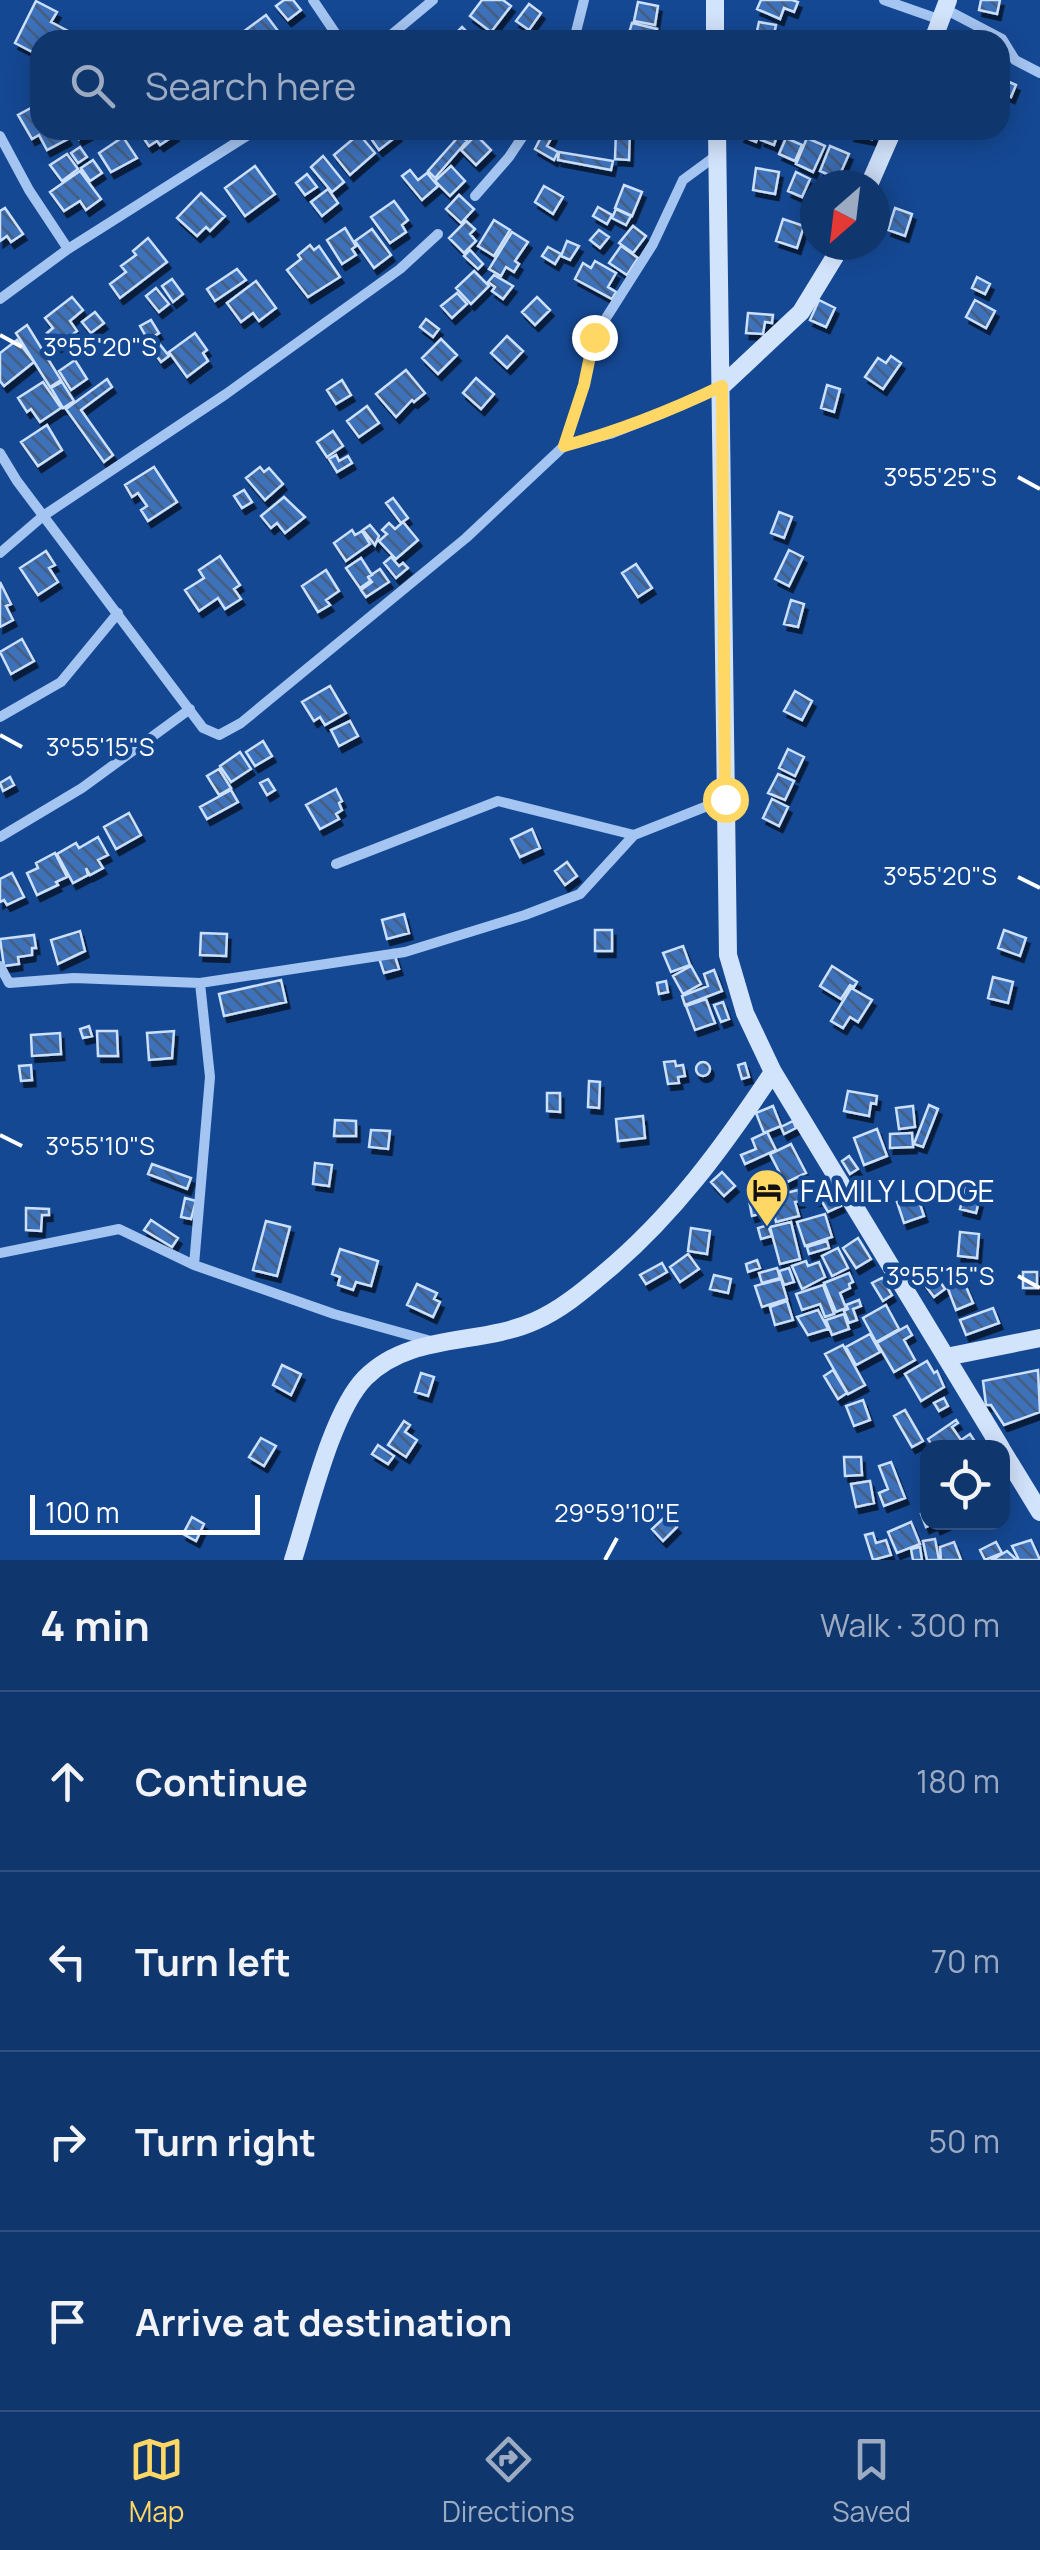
<!DOCTYPE html>
<meta charset="utf-8">
<style>
:root{--surface:#10366e;--page:#1e4176;--text:#f1f3f6;--muted:#9cabc2;--line:#305081;--accent:#ffd764}
body{margin:0;font-family:Manrope,sans-serif;background:var(--page);color:var(--text)}
.controls{position:absolute;right:30px;bottom:30px;display:grid;overflow:hidden;border-radius:20px;box-shadow:0 5px 25px #0003}
.controls button{width:90px;height:90px;display:grid;place-items:center;padding:0;border:0;border-bottom:2px solid var(--line);background:var(--surface);color:var(--text);font:50px sans-serif}
.compass{position:absolute;left:800px;top:170px;width:90px;height:90px;border-radius:50%;background:var(--surface);box-shadow:0 5px 25px #0003;rotate:208deg}
.scale{position:absolute;left:30px;bottom:25px;width:230px;box-sizing:border-box;padding-left:10px;border:5px solid #fff;border-top:0;font-size:28px;line-height:35px;white-space:nowrap;color:#fff;-webkit-text-stroke:8px #154893;paint-order:stroke}
.stop{position:absolute;width:30px;height:30px;margin:-22px;border:8px solid #ffd764;border-radius:50%;background:#fff}
.stop.end{background:#ffd764;border-color:#fff;box-shadow:0 2px 10px #0008}
.list{margin:0;padding:0;list-style:none}
h2{display:flex;justify-content:space-between;align-items:center;height:130px;margin:0;padding:0 40px;font-size:42px}
h2 small{font-size:32px;font-weight:400;color:var(--muted)}
.list li{display:grid;grid-template-columns:65px 1fr auto;gap:30px;align-items:center;box-sizing:border-box;height:180px;padding:0 40px;border-top:2px solid var(--line)}
.list b{display:block;font-size:38px;white-space:nowrap}
.list em{font-size:32px;font-style:normal;color:var(--muted)}
.icon{flex:none;width:55px;height:55px;fill:none;stroke:currentColor;stroke-width:2;stroke-linecap:round;stroke-linejoin:round}
.map{position:relative;flex:none;width:1040px;height:1560px;overflow:hidden}
.search{position:absolute;background:var(--surface);box-shadow:0 5px 25px #0003;left:30px;right:30px;top:30px;height:110px;display:flex;align-items:center;gap:25px;box-sizing:border-box;padding:0 35px;border-radius:30px;color:var(--muted);font-size:38px}
.sheet{height:850px;background:var(--surface)}
nav{display:flex;justify-content:space-around;align-items:center;box-sizing:border-box;height:140px;border-top:2px solid var(--line);background:var(--surface);font-size:28px;color:var(--muted)}
nav a{display:grid;justify-items:center;gap:5px}
nav .on{color:var(--accent)}
.map>svg:first-child{display:block}
.building{fill:url(#building-back-hatch);stroke:#cbe0fc;stroke-width:2.5;filter:url(#shadow)}
.lines{fill:none;stroke-linecap:round;stroke-linejoin:round}
.street{stroke:#a4c4f1;stroke-width:10}
.secondary{stroke:#d2e3fc;stroke-width:18}
.route{stroke:#ffd764;stroke-width:12}
.ticks{fill:none;stroke:#fff;stroke-width:4}
.labels{text-anchor:middle;dominant-baseline:central;stroke-width:9;stroke-linejoin:round;paint-order:stroke}
.poi-label{font-size:30px;fill:#fff;stroke:#154893;text-anchor:start}
.ticks-label{font-size:25px;text-anchor:middle;fill:#fff;stroke:#154893;stroke-width:9;stroke-linejoin:round;paint-order:stroke}
</style>
<div class="map">
<svg width="1040" height="1560" viewBox="0 0 1040 1560">
<defs>
<pattern id="building-back-hatch" width="6" height="6" patternUnits="userSpaceOnUse" patternTransform="scale(2.5)"><rect width="6" height="6" fill="#3e71ba"/><path d="M-1 5l2 2M0 0l6 6M5-1l2 2" fill="none" stroke="#465d7e"/></pattern>
<filter id="shadow"><feDropShadow dx="3.5" dy="6" stdDeviation="0" flood-color="#0009"/></filter>
</defs>
<rect width="100%" height="100%" fill="#154893"/>
<path class="building" d="M284,0h9l8,10 -13,10 -12,-14z
M482,0h21l8,6 -20,26 -21,-16z
M761,0h31l6,2 -4,10 -10,-4 -4,11 -23,-10z
M981,0h19l-3,14 -18,-4z
M36,1l21,11 -6,10 21,11 -3,7h-29v16l-25,-13z
M638,2l20,4 -3,19 -21,-4z
M529,4l12,9 -12,17 -13,-9z
M266,15l15,20 -6,5h-25l-7,-8z
M759,22l17,3 -3,15h-18z
M632,23l25,6 -3,11h-27z
M462,27l13,13h-26z
M1000,78l16,7 -5,12 -11,-5z
M40,94v36h23l5,9 -21,11 -8,-15 -7,4 -14,-24 22,-12 -4,-7z
M74,130h17l1,2 -13,7z
M138,130h33l4,5 -15,10 -3,-4 -8,5z
M365,130h29l4,5 -19,15z
M616,130h14l-1,30 -14,-1z
M743,130h18l-5,12 -15,-6z
M764,130h15l-5,15 -13,-5z
M852,130h22l-2,9 -21,-4z
M544,131l9,4 -6,11 11,6 -4,8 -19,-11z
M359,134l16,19 -25,22 -16,-20z
M460,135l7,6 -32,37 -7,-7z
M476,135l15,15 -15,15 -15,-15z
M123,137l14,21 -26,14 -12,-19z
M786,138l16,7 -7,16 -16,-7z
M807,138l18,8 -12,26 -17,-8z
M830,146l19,8 -8,18 7,3 -3,7 -25,-11z
M80,147l7,10 -9,6 -7,-10z
M559,152l54,9 -2,9 -53,-10z
M67,154l11,15 -16,12 -12,-16z
M323,156l21,26 -12,10 -21,-25z
M93,160l9,13 -12,8 -9,-13z
M255,166l20,28 -30,22 -20,-28z
M451,166l14,15 -15,15 -15,-15z
M756,168l23,4 -4,22 -22,-4z
M410,170l8,10 9,-7 11,13 -16,14 -20,-24z
M80,171l21,28 -15,11 -6,-9 -16,10 -14,-19z
M796,172l14,7 -8,18 -14,-6z
M307,174l10,13 -12,8 -9,-12z
M624,185l18,7 -10,24 -17,-8z
M544,186l19,11 -10,17 -18,-12z
M328,189l10,14 -16,13 -11,-14z
M201,193l24,23 -15,15 -4,-4 -9,9 -20,-18z
M459,195l15,14 -13,14 -15,-14z
M394,201l14,19 -6,5 4,7 -16,11 -19,-26z
M598,207l14,8 -5,9 -14,-8z
M5,208l18,26 -12,8 -4,-6 -7,5v-30z
M895,208l17,6 -7,22 -17,-6z
M616,209l15,7 -5,9 -14,-7z
M783,219l21,7 -7,22 -21,-7z
M494,220l16,10 -16,26 -16,-10z
M466,221l9,8 -5,5 6,7 -12,12 -15,-15z
M633,226l13,10 -13,17 -14,-10z
M345,228l11,18 -4,3 4,6 -14,9 -15,-24z
M372,229l19,26 -17,13 -19,-27z
M599,230l10,7 -9,11 -10,-8z
M512,232l16,10 -13,19 4,3 -5,8 -8,-5 -5,9 -12,-7z
M148,238l19,24 -47,36 -10,-14 16,-12 -5,-6 15,-11 -3,-4z
M567,241l12,5 -9,14 -9,-4z
M310,245l4,5 5,-4 21,31 -32,20 -21,-27 14,-11 -3,-4z
M621,246l17,12 -11,17 -18,-12z
M548,247l13,7 -6,10 -13,-8z
M470,250l13,14 -5,5 -14,-13z
M595,261l21,12 -8,14 8,5 -4,7 -37,-20 8,-16 8,5z
M237,269l9,11 -31,21 -8,-12z
M474,271l15,15 -18,18 -15,-16z
M494,275l19,11 -10,13 -11,-8 3,-4 -7,-5z
M977,277l13,7 -5,10 -13,-6z
M172,279l11,15 -10,8 -11,-16z
M256,281l20,27 -17,13 -6,-8 -12,9 -14,-19z
M156,288l13,16 -10,8 -13,-16z
M457,293l10,11 -15,14 -11,-12z
M72,297l11,13 -13,11 7,10 -19,15 -11,-13 6,-5 -8,-10z
M537,297l13,13 -15,15 -13,-13z
M819,300l16,8 -9,19 -16,-7z
M975,300l20,11 -9,17 -20,-11z
M95,312l9,11 -13,10 -9,-11z
M748,313l25,2 -1,8 -7,-1 -2,12 -17,-1z
M426,319l13,10 -6,8 -13,-10z
M151,320l8,13 -11,7 -8,-14z
M27,325l34,55 -11,7 -34,-54z
M195,333l12,17 -4,3 5,8 -21,16 -18,-25z
M507,336l16,15 -16,17 -16,-15z
M441,339l16,16 -19,19 -16,-16z
M17,340l17,22 -30,24 -4,-5v-28z
M158,342l11,14 -8,6 -11,-15z
M891,356l10,7 -18,26 -18,-12 13,-19 8,5z
M75,360l12,19 -16,11 -12,-19z
M406,370l19,23 -11,9 -2,-2 -16,17 -20,-23z
M476,378l18,16 -13,15 -18,-16z
M107,379l5,8 -31,23 32,45 -9,7 -38,-53z
M342,380l9,15 -15,9 -9,-14z
M43,382l18,26 -21,14 -9,-13 -4,3 -9,-14z
M62,382l12,19 -11,7 -12,-20z
M827,385l13,4 -6,23 -13,-4z
M367,406l12,17 -20,14 -12,-16z
M47,425l15,25 -24,16 -17,-24z
M333,431l10,15 -16,11 -10,-15z
M336,455l3,6 9,-5 4,7 -15,9 -8,-13z
M154,467l23,35 -29,19 -7,-11 6,-4 -9,-13 -6,4 -7,-12z
M260,467l4,5 5,-4 14,16 -18,16 -19,-22z
M244,490l8,12 -10,6 -8,-12z
M284,497l21,20 -20,16 -8,-10 -6,5 -10,-12z
M393,498l15,20 -7,5 -15,-20z
M779,512l13,5 -8,21 -13,-5z
M403,522l15,18 -22,19 -17,-18 8,-7 -5,-4 7,-7 6,6z
M370,525l9,11 -4,9 -12,-15z
M352,530l3,5 7,-4 8,13 -24,17 -12,-18z
M789,550l14,7 -14,29 -14,-7z
M46,551l9,14 -6,3 9,14 -20,13 -18,-27z
M220,556l20,29 -6,4 7,10 -16,10 -7,-11 -19,13 -14,-21 19,-12 -5,-8z
M391,557l8,9 4,-3 5,5 -12,10 -12,-15z
M361,558l11,17 -4,2 2,4 -10,7 -14,-20z
M636,564l16,24 -14,9 -16,-24z
M380,569l9,13 -23,15 -5,-7 11,-8 -4,-5z
M326,570l13,21 -13,9 4,5 -12,7 -16,-26z
M0,582l11,22 -5,2 7,14 -13,7z
M791,600l13,4 -6,23 -14,-3z
M22,639l12,22 -23,13 -11,-22z
M330,686l16,27 -21,12 -5,-8 -6,4 -12,-19z
M795,691l17,10 -10,19 -18,-9z
M350,721l8,15 -19,10 -8,-16z
M263,741l9,15 -17,10 -9,-14z
M788,749l16,8 -9,19 -16,-8z
M240,752l11,17 -20,13 -11,-16z
M219,769l12,19 -12,7 -12,-19z
M778,774l16,7 -9,19 -17,-7z
M10,777l4,8 -11,6 -3,-8z
M268,779l7,11 -8,5 -7,-12z
M336,789l6,12 -3,2 3,7 -6,4 3,5 -19,10 -14,-24z
M231,790l7,12 -31,17 -7,-12z
M772,799l16,8 -9,19 -16,-8z
M129,813l12,22 -25,14 -12,-22z
M532,829l8,19 -20,9 -9,-18z
M98,837l10,18 -10,5 5,8 -13,7 -4,-7 2,7 -15,8 -16,-29 19,-11 3,5z
M55,853l12,24 -11,5 2,3 -21,10 -10,-22 11,-5 -2,-5z
M567,862l10,14 -12,9 -10,-14z
M12,873l12,24 -17,8 -3,-5 -4,2v-23z
M404,914l5,19 -22,6 -5,-19z
M595,930h17v21h-17z
M1004,930l22,8 -6,18 -22,-8z
M80,931l5,20 -27,13 -7,-24z
M201,933l26,1 -1,22 -26,-1z
M34,935l2,13h-4v7l-14,2 1,7 -15,2 -4,-27z
M683,946l7,19 -19,7 -8,-19z
M393,950l6,19 -15,4 -6,-18z
M691,966l10,18 -18,10 -10,-18z
M832,966l25,16 -3,5 -4,-2 -9,14 -21,-13z
M714,970l8,21 -37,14 -3,-9 26,-10 -4,-12z
M993,977l20,5 -5,21 -20,-5z
M281,980l5,22 -62,14 -5,-22z
M666,981l2,11 -9,2 -2,-11z
M851,988l21,12 -14,22 -8,-5 -7,11 -12,-7z
M706,999l9,24 -20,7 -9,-24z
M723,1002l6,17 -8,3 -7,-17z
M89,1026l3,10 -9,2 -3,-9z
M97,1031h20l1,25h-20z
M174,1031l-2,27 -23,2 -2,-27z
M60,1033l1,21 -29,2 -1,-21z
M675,1061l1,5 7,-1 2,11 -7,1 1,6 -11,1 -4,-22z
M696 1069a7 7 0 1 1 14 0a7 7 0 1 1-14 0Z
M745,1063l4,14 -7,2 -4,-14z
M31,1065l1,15 -11,1 -2,-15z
M589,1081l11,1 -1,26 -11,-1z
M848,1091l29,5 -1,8 -5,-1 -2,13 -25,-5z
M547,1093h13v19l-13,-1z
M929,1105l9,4 -15,38 -9,-3z
M773,1106l8,20 -17,7 -8,-20z
M913,1106l2,21 -16,2 -3,-21z
M643,1116l2,22 -27,3 -2,-22z
M335,1120l21,1v15h-22z
M793,1121l3,7 -12,6 -3,-7z
M877,1129l10,27 -23,9 -10,-27z
M371,1130l19,1 -2,18 -19,-2z
M767,1132l9,18 -31,14 -4,-9 15,-6 -4,-10z
M912,1133l1,14 -23,1v-14z
M791,1144l15,29 -21,10 -15,-29z
M849,1156l9,13 -8,5 -8,-13z
M315,1163l17,2 -3,21 -16,-2z
M152,1164l39,14 -4,11 -39,-15z
M722,1172l13,14 -11,10 -13,-14z
M828,1186l3,8 -15,6 -3,-8z
M966,1186l16,4 -6,23 -16,-4z
M798,1190l3,11 -6,1 4,14 -23,6 -6,-25z
M767,1191v21l-15,4 -4,-21z
M835,1193l6,13 -13,6 -7,-12z
M917,1195l7,21 -20,7 -7,-21z
M185,1198l11,3 -5,18 -10,-2z
M26,1208l23,1v6h-7l-1,16 -15,-1z
M825,1214l7,23 -27,9 -8,-24z
M151,1220l27,18 -6,9 -28,-17z
M266,1221l24,6 -13,49 -24,-6z
M791,1222l9,37 -20,5 -10,-37z
M768,1225l4,11 -11,3 -3,-11z
M691,1228l19,3 -3,23 -19,-3z
M960,1232l19,2 -2,24 -19,-2z
M858,1238l13,21 -15,9 -13,-20z
M827,1241l2,7 -20,6 -2,-7z
M838,1248l10,20 -16,8 -10,-20z
M340,1249l38,12 -7,25 -15,-4 -3,8 -15,-5 2,-8 -8,-3z
M688,1254l11,15 -19,13 -10,-15z
M757,1260l3,8 -12,4 -2,-8z
M806,1261l2,5 11,-4 6,15 -23,12 -10,-23z
M662,1263l5,9 -21,12 -6,-9z
M777,1268l3,10 -18,5 -3,-10z
M789,1268l5,14 -10,3 -5,-14z
M1023,1272h14v16h-14z
M849,1273l4,9 -4,2 1,4 -10,5 6,15 -10,4 -12,-29z
M934,1273l11,16 -11,8 -12,-16z
M714,1275l17,4 -3,14 -18,-4z
M882,1278l10,17 -9,6 -11,-18z
M781,1279l6,20 -25,8 -7,-21z
M964,1282l9,21 -17,7 -8,-21z
M417,1284l20,9 -3,6 6,3 -7,15 -26,-12z
M823,1285l11,29 -9,3 -5,-13 -18,6 -6,-16z
M859,1300l2,6 -8,3 4,11 -8,3 -5,-12 4,-2 -2,-4z
M787,1301l6,19 -18,5 -5,-18z
M886,1305l13,24 -23,13 -13,-24z
M993,1308l6,15 -33,12 -6,-15z
M818,1310l10,19 -20,6 -11,-18z
M844,1314l5,15 -17,6 -6,-15z
M907,1326l5,9 -8,5 11,20 -21,12 -17,-29z
M870,1334l10,18 -24,13 -10,-18z
M843,1345l22,40 -17,9 -23,-40z
M927,1361l7,12 3,-2 7,16 -23,14 -16,-27z
M282,1365l19,9 -10,21 -18,-10z
M833,1370l14,23 -9,6 -14,-23z
M1038,1370l2,42 -36,13 -13,-20h-5l-3,-24z
M421,1373l13,4 -6,19 -13,-4z
M944,1398l4,8 -9,5 -5,-8z
M863,1400l7,20 -16,6 -8,-20z
M905,1410l18,31 -11,6 -18,-31z
M956,1420l2,3 -6,4 9,13 9,-6 9,14h-45l-6,-9z
M404,1421l6,4 -5,7 12,8 -11,17 -18,-12z
M261,1438l15,8 -12,20 -15,-9z
M378,1445l16,11 -6,8 -16,-10z
M844,1457h17l1,18 -17,1z
M891,1462l14,36 -21,8 -5,-13 9,-4 -9,-23z
M870,1481l4,22 -18,4 -5,-23z
M928,1511v11l20,1 -11,5 -2,-5 -9,4 -5,-13z
M666,1516l11,11 -14,14 -11,-12z
M192,1517l12,7 -8,17 -13,-7z
M911,1522l9,22 -23,9 -9,-21z
M873,1533l3,10 10,-3 5,15 -18,5 -8,-25z
M935,1539l4,21h-12l-4,-19z
M1031,1540l9,20h-21l-7,-14z
M954,1542l7,18h-20l-1,-13z
M996,1542l6,11 -17,7 -5,-10z
M920,1547l2,13h-9l-2,-11z
M1007,1551l10,9h-25z"/>
<g class="lines">
<path class="street" d="M313,0l27,40
M884,0l57,20
M945,9l57,30 13,21 25,13
M385,40l48,-40
M574,40l10,-40
M0,136l29,54 39,59
M475,196l34,-39 18,-27
M0,299l68,-50 188,-119
M564,446l20,-61 10,-48 59,-93 30,-64 34,-25
M0,453l17,28 186,247 16,7 22,-12 225,-185 98,-92 46,-12 53,-21 58,-27
M0,553l43,-37 183,-122 174,-125 38,-35
M0,717l61,-35 57,-69
M0,837l82,-49 108,-79
M336,864l162,-63 136,34 91,-36
M0,966l9,17 65,-5 126,5 205,-31 120,-37 55,-21 54,-59
M0,1253l119,-24 75,36 140,49 97,27
M194,1265l16,-188 -10,-94"/>
<path class="secondary" d="M715,0v40
M933,40l15,-40
M717,130l11,825 17,58 28,59 228,376
M869,185l24,-55
M722,386l79,-74 41,-67
M946,1357l94,-19
M1002,1450l38,62
M293,1560c16,-49 38,-147 72,-182 45,-46 115,-32 170,-57 25,-11 47,-29 68,-47 70,-58 120,-127 170,-202"/>
</g>
<g class="lines">
<path class="route" d="M594,337l-10,48 -20,61c55,-15 106,-35 158,-60l3,413"/>
</g>
<path class="ticks" d="M0,335l22,12M1018,477l22,12M0,735l22,12M1018,877l22,11M0,1135l22,11M1018,1276l22,12M605,1560l12,-22"/>
<defs>
<g id="hotel-pin" transform="scale(2.25)"><path d="M0 17L-7.5 6A9.5 9.5 0 1 1 7.5 6Z" fill="#ffd764" stroke="#154893"/><path d="M-6-4.5h1.5V1H6V5H4.5V3h-9V5H-6ZM-4 0a1.8 1.8 0 1 1 3.6 0ZM.5 0V-2.5h3Q6-2.5 6 0Z" fill="#111"/></g>
</defs>
<g fill-rule="evenodd">
<use href="#hotel-pin" x="767" y="1190"/>
</g>
<g class="labels">
<g class="poi-label">
<text x="800" y="1190">FAMILY LODGE</text>
</g>
</g>
<g class="ticks-label">
<text x="100" y="356">3°55'20"S</text>
<text x="940" y="486">3°55'25"S</text>
<text x="100" y="756">3°55'15"S</text>
<text x="940" y="885">3°55'20"S</text>
<text x="100" y="1155">3°55'10"S</text>
<text x="940" y="1285">3°55'15"S</text>
<text x="617" y="1522">29°59'10"E</text>
</g>
</svg>
<div class="controls">
<button><svg class="icon" aria-label="locate" viewBox="0 0 24 24"><circle cx="12" cy="12" r="6"/><path d="M12 2v4M12 18v4M2 12h4M18 12h4"/></svg></button>
</div>
<svg class="compass" viewBox="-18 -18 36 36"><path d="M0-13l5 13h-10z" fill="#e53935"/><path d="M0 13l5-13h-10z" fill="#9cabc2"/></svg>
<div class="scale">100 m</div>
<div class="stop" style="left:725px;top:799px"></div>
<div class="stop end" style="left:594px;top:337px"></div>
<div class="search"><svg class="icon" aria-label="search" viewBox="0 0 24 24"><circle cx="10" cy="10" r="6"/><path d="M15 15l6 6"/></svg>Search here</div>
</div>
<section class="sheet">
<h2>4 min<small>Walk · 300 m</small></h2>
<ul class="list">
<li><svg class="icon" aria-label="ahead" viewBox="0 0 24 24"><path d="M12 20V5M6 11l6-6 6 6"/></svg><div><b>Continue</b></div><em>180 m</em></li>
<li><svg class="icon" aria-label="left" viewBox="0 0 24 24"><path d="M17 20v-9H6M10 6l-5 5 5 5"/></svg><div><b>Turn left</b></div><em>70 m</em></li>
<li><svg class="icon" aria-label="right" viewBox="0 0 24 24"><path d="M7 20v-9h11M14 6l5 5-5 5"/></svg><div><b>Turn right</b></div><em>50 m</em></li>
<li><svg class="icon" aria-label="arrive" viewBox="0 0 24 24"><path d="M6 21V4h12l-3 4 3 4H6"/></svg><div><b>Arrive at destination</b></div></li>
</ul>
</section>
<nav>
<a class="on"><svg class="icon" aria-label="map" viewBox="0 0 24 24"><path d="M3 6l6-2 6 2 6-2v14l-6 2-6-2-6 2zM9 4v14M15 6v14"/></svg>Map</a>
<a><svg class="icon" aria-label="directions" viewBox="0 0 24 24"><path d="M12 3l9 9-9 9-9-9zM9 14v-3h6M13 9l2 2-2 2"/></svg>Directions</a>
<a><svg class="icon" aria-label="saved" viewBox="0 0 24 24"><path d="M7 4h10v16l-5-4-5 4z"/></svg>Saved</a>
</nav>
